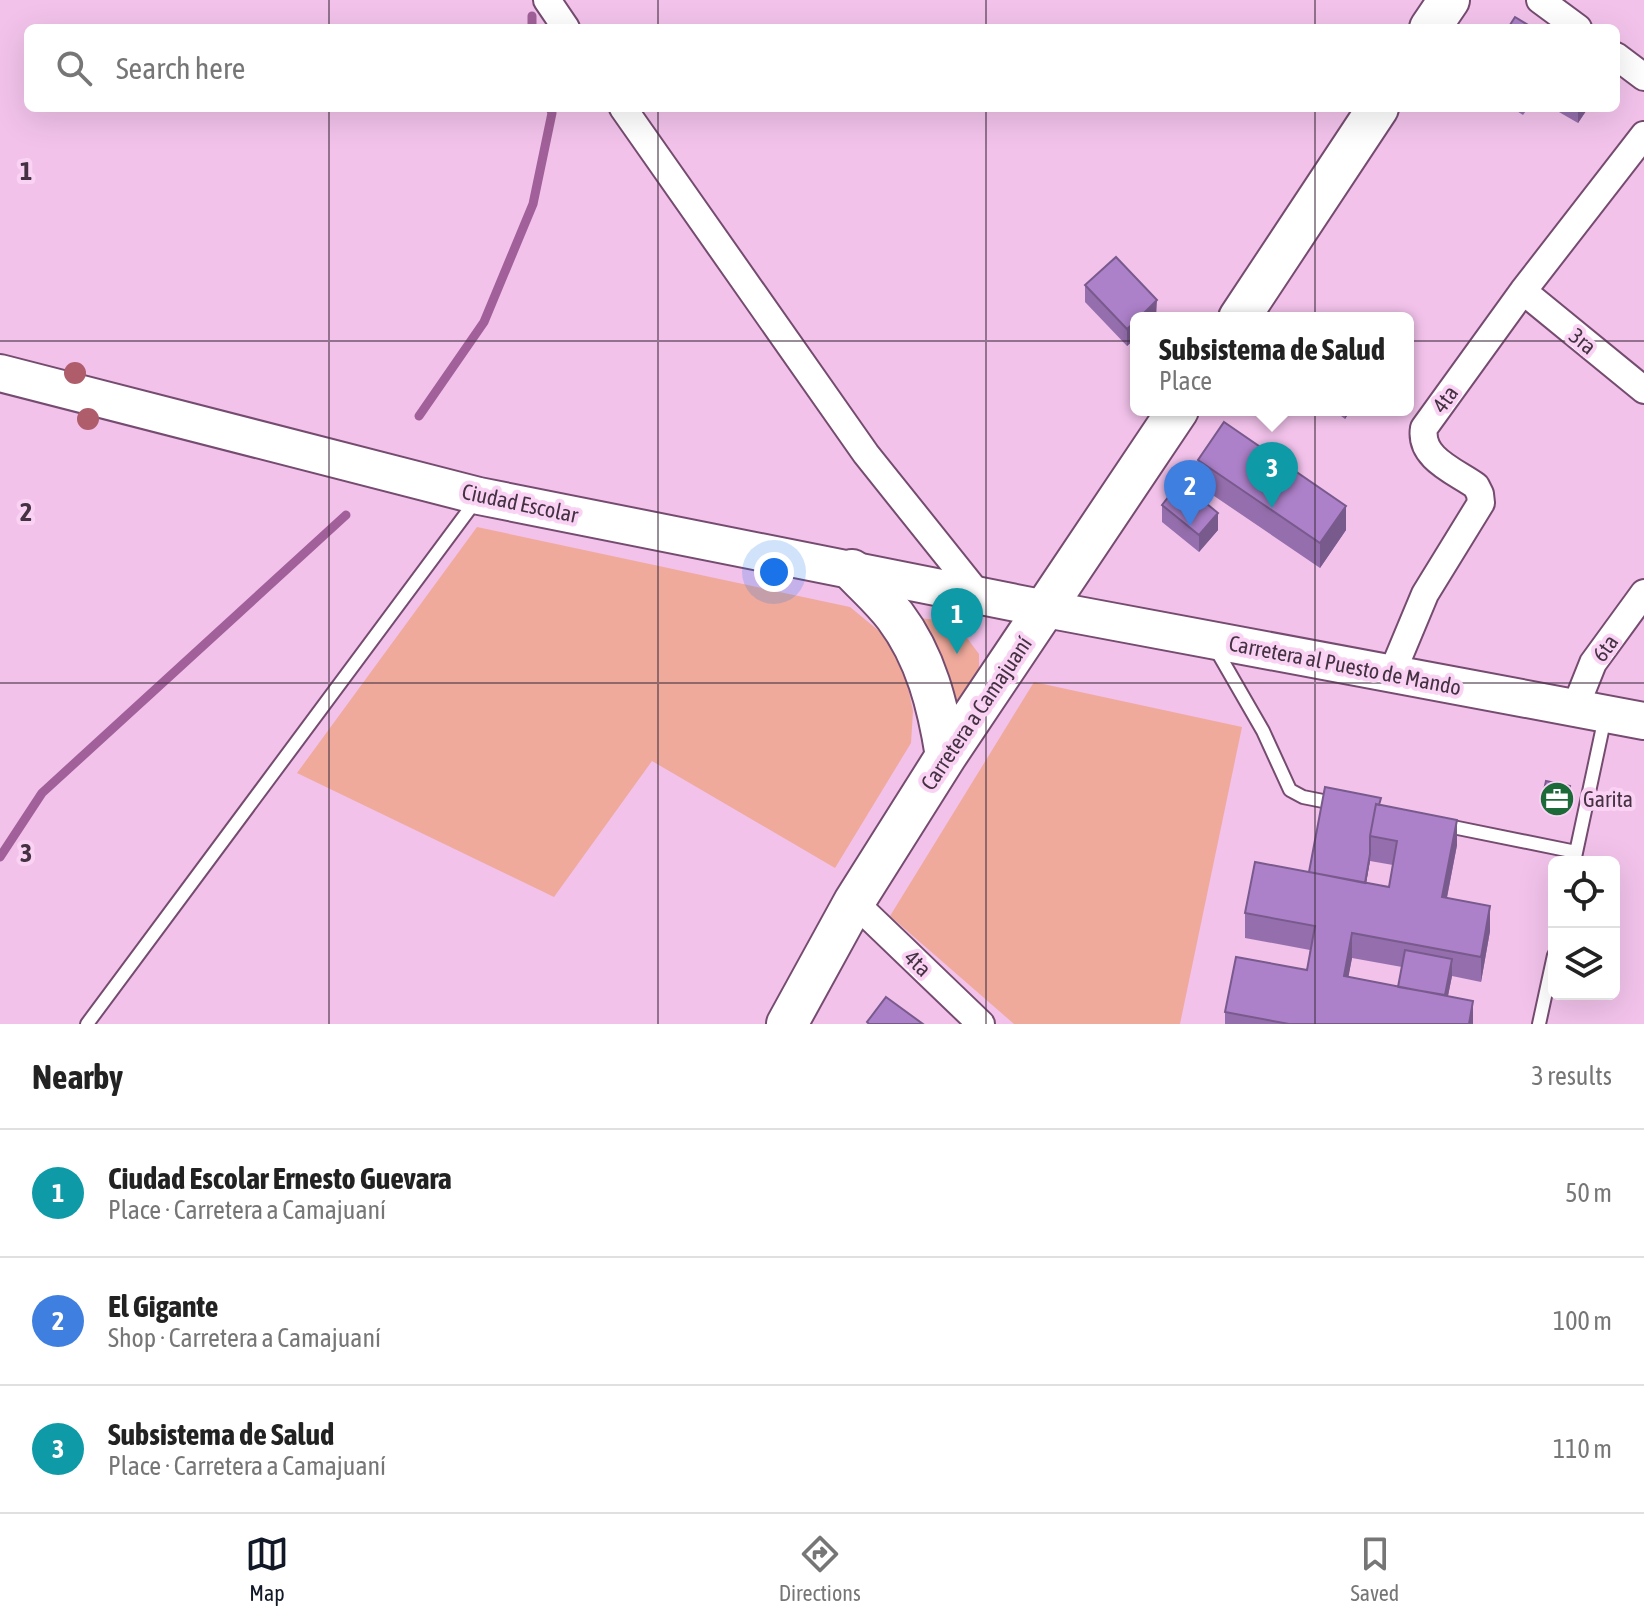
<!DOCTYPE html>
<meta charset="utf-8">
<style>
:root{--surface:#fff;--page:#f6f6f6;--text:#222;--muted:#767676;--line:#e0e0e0;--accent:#111827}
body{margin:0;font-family:"Asap Condensed",sans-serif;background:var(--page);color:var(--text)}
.controls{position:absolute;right:24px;bottom:24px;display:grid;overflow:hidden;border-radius:12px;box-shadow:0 8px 32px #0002}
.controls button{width:72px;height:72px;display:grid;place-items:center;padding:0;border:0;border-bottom:2px solid var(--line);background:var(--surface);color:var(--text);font:40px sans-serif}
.you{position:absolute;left:774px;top:572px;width:28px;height:28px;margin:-20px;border:6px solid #fff;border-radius:50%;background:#1a73e8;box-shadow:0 0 0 12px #1a73e833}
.badge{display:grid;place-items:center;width:52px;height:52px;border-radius:50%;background:var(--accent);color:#fff;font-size:26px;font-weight:700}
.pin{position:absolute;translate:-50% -66px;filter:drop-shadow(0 2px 4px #0008)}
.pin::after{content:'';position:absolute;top:42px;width:28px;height:24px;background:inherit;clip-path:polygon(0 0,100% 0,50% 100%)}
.popup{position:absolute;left:1130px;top:312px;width:284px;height:104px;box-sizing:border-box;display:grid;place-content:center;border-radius:12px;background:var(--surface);filter:drop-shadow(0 2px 6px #0005);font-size:26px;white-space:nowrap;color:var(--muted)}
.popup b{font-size:30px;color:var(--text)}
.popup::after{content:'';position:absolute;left:50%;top:100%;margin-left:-16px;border:16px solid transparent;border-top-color:var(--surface)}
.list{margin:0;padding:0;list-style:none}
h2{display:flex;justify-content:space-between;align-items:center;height:104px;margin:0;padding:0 32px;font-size:34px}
h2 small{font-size:26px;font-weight:400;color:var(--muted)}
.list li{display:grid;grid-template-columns:52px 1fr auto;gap:24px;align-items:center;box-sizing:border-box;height:128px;padding:0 32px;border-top:2px solid var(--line)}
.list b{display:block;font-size:30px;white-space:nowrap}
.list p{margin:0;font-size:26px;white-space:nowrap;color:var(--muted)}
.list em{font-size:26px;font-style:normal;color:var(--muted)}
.icon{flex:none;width:44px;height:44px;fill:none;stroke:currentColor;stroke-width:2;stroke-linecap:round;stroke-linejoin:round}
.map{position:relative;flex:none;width:1644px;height:1024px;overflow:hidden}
.search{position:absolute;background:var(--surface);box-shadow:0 8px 32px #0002;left:24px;right:24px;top:24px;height:88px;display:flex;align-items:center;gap:20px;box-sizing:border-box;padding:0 28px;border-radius:12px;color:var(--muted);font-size:30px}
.sheet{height:488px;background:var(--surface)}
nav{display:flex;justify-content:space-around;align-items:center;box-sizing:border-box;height:112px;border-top:2px solid var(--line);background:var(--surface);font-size:22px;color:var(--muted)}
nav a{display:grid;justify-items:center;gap:4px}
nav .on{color:var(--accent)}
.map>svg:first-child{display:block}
.green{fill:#efaa9c}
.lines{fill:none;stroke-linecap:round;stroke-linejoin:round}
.stream{stroke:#a16099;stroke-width:9}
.lane-casing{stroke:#754c70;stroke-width:16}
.street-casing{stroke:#754c70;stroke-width:30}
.secondary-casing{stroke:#754c70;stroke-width:40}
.primary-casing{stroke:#754c70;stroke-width:44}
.lane{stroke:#fff;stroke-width:12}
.street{stroke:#fff;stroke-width:26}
.secondary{stroke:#fff;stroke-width:36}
.primary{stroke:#fff;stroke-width:40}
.tree{fill:#af5d6a}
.wall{fill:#956fad;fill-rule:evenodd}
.shaded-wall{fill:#795a8d}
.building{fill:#ad81c9;stroke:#795a8d;stroke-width:2}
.grid{fill:none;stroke:#443142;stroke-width:2;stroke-opacity:0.55}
.labels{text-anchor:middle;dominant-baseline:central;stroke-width:8;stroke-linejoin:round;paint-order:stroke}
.street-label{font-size:22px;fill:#443142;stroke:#fad3f4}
.poi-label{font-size:22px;fill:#443142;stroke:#fad3f4;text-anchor:start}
.grid-label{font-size:26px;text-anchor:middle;font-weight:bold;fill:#443142;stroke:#fad3f4;stroke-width:8;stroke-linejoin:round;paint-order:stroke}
</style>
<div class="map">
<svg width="1644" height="1024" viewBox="0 0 1644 1024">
<rect width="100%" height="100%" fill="#f2c2eb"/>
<path class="green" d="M477,527l373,80 34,28 19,28 10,48 -2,32 -76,125 -183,-107 -98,136 -257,-124z
M913,617l30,4 24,17 12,16v23l-24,30z
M1034,682l208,45 -62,297h-166l-124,-108z"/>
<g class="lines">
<path class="stream" d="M532,28v-12
M419,416l65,-94 49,-118 19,-91 -2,-5
M0,857l42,-64 304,-278"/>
<g class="lane-casing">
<path id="lane" d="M1214,646l49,85 27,59 13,7 35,7
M1443,825l133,27
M1574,862l31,-145
M87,1024l390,-525
M1539,1024l15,-69"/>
</g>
<g class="street-casing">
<path id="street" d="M547,0l19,28
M1540,0l38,28
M1616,56l28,21
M623,108l243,346 112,140
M1523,291l121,99
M1392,673l33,-79 56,-91 -1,-9 -4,-8c-21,-15 -57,-28 -52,-58l99,-137 121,-156
M1575,708l18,-45 51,-70
M854,902l127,122"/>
</g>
<g class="secondary-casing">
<path id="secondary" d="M0,373l479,123 567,113 598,112"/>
</g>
<g class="primary-casing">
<path id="primary" d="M1430,28l19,-28
M1239,318l139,-210
M852,570c14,15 30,29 43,46 31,41 43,90 51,140
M787,1024l67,-122 92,-146 232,-346"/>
</g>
<use href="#lane" class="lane"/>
<use href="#street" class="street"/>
<use href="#secondary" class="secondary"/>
<use href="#primary" class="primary"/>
</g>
<g class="tree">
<circle cx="75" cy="373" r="11"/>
<circle cx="88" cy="419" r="11"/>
</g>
<path class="wall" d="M1512,108h16l-5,7z
M1552,108h36l-10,15z
M1085,285l72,33h-21v20l-9,8 -42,-44z
M1333,410h18l-6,9z
M1198,460l148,70 -26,38 -122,-83z
M1162,505l56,25 -19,22 -37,-30z
M1570,794l-3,14 -24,-5v-8z
M1381,805l76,40 -10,53 43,33 -9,51 -29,-6 -4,20 25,28h-248v-12l82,-42 3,-20 -65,-12v-25l64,-41zM1370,861l23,4 -4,22 -23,-4zM1352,958l50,9 -4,20 -50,-10z"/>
<path class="shaded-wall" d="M1578,108h10l-10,15z
M1157,300l-1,18h-17z
M1136,321v17l-9,8v-17z
M1345,410h6l-6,9z
M1346,506v24l-26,38v-25z
M1218,513v17l-19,22v-17z
M1457,820v25l-15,77v-25z
M1370,854v7l-8,46v-9z
M1490,906v25l-9,51v-25z
M1352,933v25l-8,43v-25z
M1452,959v17l-9,44v-17z
M1473,1001v23h-4z"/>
<path class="building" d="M1515,17l18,11h-25z
M1116,257l41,43 -18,18h-3v3l-9,8 -42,-44z
M1224,422l122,84 -26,37 -122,-83z
M1180,482l38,31 -19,22 -37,-30z
M1546,781l24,5 -3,14 -24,-5z
M1325,787l56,11 -2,7 -3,-1 -6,32v18l-5,29 -56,-11z
M1376,804l81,16 -15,77 48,9 -9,51 -129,-24 -8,43 129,25 -4,23h-180l-64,-12 11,-55 71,13 8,-44 -70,-13 10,-51 134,25 8,-46 -27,-5z
M1405,950l47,9 -7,36 -47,-8z
M886,997l37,27h-54l-2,-2z"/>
<path class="grid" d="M329,0v28M658,0v28M986,0v28M1315,0v28M329,108v916M658,108v916M986,108v916M1315,108v916M0,341h1644M0,683h1644"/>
<defs>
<g id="office-disc" transform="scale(1.8)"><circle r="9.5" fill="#1d6a39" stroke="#fad3f4"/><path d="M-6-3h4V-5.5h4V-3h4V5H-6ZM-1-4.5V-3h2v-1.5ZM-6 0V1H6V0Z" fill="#fff"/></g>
</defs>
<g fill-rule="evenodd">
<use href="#office-disc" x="1557" y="799"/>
</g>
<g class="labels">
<g class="street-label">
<text transform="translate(1583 341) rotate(39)">3ra</text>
<text transform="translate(1445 399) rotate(-54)">4ta</text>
<text transform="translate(520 503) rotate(12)">Ciudad Escolar</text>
<text transform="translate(1605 648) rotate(-55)">6ta</text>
<text transform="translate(1345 665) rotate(11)">Carretera al Puesto de Mando</text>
<text transform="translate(976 713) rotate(-56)">Carretera a Camajuaní</text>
<text transform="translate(918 963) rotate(44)">4ta</text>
</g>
<g class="poi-label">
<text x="1583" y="799">Garita</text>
</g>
</g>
<g class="grid-label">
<text x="26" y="180">1</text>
<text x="26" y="521">2</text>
<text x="26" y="862">3</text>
</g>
</svg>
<div class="controls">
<button><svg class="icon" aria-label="locate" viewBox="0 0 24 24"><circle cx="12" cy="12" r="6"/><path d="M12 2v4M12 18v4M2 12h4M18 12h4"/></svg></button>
<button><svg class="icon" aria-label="layers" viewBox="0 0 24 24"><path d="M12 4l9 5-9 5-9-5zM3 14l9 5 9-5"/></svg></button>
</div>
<div class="you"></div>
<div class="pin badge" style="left:957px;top:654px;background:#0f9aa8">1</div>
<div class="pin badge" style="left:1190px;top:526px;background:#3f7fe0">2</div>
<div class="pin badge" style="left:1272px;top:508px;background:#0f9aa8">3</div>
<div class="popup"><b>Subsistema de Salud</b>Place</div>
<div class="search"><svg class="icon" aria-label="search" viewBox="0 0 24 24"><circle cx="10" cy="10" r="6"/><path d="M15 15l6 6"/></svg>Search here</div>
</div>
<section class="sheet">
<h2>Nearby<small>3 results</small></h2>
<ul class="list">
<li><span class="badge" style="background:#0f9aa8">1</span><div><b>Ciudad Escolar Ernesto Guevara</b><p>Place · Carretera a Camajuaní</p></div><em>50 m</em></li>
<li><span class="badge" style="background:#3f7fe0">2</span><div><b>El Gigante</b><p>Shop · Carretera a Camajuaní</p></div><em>100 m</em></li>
<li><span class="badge" style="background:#0f9aa8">3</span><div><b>Subsistema de Salud</b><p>Place · Carretera a Camajuaní</p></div><em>110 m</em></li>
</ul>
</section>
<nav>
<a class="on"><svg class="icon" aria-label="map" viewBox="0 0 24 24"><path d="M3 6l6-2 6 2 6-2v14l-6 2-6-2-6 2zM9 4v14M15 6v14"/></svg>Map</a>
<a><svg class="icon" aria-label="directions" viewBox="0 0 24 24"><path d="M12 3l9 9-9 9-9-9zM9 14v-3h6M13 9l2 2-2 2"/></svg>Directions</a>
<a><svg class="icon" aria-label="saved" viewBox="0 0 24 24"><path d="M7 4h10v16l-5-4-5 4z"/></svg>Saved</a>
</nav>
